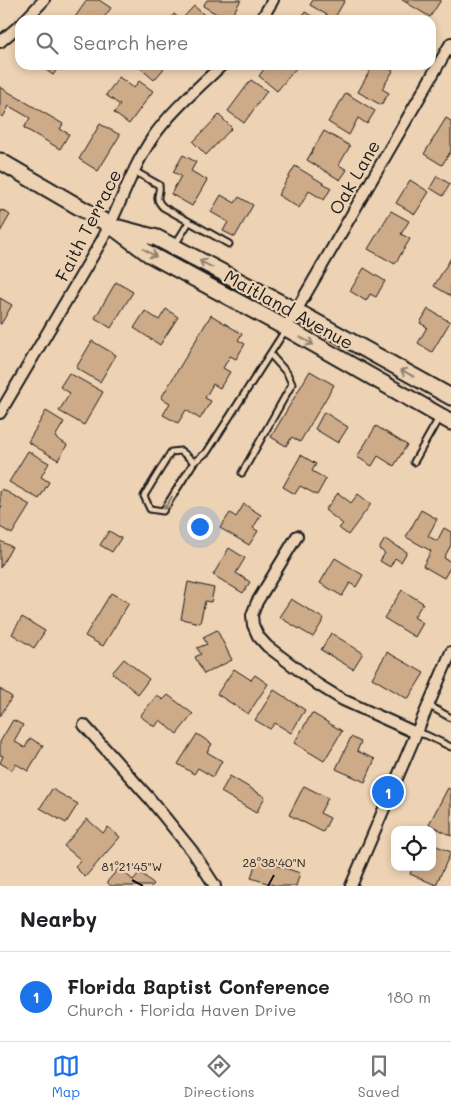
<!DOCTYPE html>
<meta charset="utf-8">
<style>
:root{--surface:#fff;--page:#f6f6f6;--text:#202124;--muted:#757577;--line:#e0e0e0;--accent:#1a73e8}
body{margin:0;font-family:Mali,sans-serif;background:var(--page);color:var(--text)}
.controls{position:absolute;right:15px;bottom:15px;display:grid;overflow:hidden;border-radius:10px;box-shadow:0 2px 8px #0003}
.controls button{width:45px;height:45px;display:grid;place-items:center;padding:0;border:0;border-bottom:1px solid var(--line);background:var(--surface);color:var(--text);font:25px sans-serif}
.you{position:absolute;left:199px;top:526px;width:18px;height:18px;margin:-12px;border:4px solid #fff;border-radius:50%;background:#1a73e8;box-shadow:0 0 0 8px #1a73e833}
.badge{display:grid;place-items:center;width:32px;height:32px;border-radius:50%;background:var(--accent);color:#fff;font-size:16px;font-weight:700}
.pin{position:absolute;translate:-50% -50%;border:2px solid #fff;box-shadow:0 1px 5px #0006}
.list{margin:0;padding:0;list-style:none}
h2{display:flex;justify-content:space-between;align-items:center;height:65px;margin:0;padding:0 20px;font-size:21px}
h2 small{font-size:16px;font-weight:400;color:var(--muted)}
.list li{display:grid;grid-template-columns:32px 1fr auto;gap:15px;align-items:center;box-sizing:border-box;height:90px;padding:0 20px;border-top:1px solid var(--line)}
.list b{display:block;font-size:19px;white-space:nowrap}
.list p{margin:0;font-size:16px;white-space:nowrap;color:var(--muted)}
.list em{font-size:16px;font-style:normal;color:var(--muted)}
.icon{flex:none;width:28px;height:28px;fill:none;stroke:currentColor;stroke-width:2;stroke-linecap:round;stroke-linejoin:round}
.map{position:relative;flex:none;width:451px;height:886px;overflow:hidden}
.search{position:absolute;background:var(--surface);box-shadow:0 2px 8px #0003;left:15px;right:15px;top:15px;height:55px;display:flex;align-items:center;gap:12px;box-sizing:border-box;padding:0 18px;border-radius:15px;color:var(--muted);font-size:19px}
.sheet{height:155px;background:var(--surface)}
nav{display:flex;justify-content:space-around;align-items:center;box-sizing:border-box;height:70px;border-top:1px solid var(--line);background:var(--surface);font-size:14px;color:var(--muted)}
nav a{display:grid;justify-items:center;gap:2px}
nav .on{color:var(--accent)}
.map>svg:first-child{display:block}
.building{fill:#cdaa88;stroke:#1c1c1c}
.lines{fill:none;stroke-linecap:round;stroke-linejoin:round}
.lane-casing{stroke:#1c1c1c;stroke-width:9}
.street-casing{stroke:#1c1c1c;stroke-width:14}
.secondary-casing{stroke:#1c1c1c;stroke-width:19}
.lane{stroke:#edd2b4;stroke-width:5}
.street{stroke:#edd2b4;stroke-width:10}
.secondary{stroke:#edd2b4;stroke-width:15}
.oneway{stroke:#8f8070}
.ticks{fill:none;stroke:#1c1c1c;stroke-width:2}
.labels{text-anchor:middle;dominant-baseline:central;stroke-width:4.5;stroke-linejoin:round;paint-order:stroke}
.street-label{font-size:18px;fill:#1c1c1c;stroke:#edd2b4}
.ticks-label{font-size:12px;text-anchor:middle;fill:#1c1c1c;stroke:#edd2b4;stroke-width:4.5;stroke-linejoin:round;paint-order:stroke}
</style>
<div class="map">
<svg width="451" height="886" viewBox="0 0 451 886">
<rect width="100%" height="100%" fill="#edd2b4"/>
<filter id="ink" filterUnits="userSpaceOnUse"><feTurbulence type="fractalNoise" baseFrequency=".02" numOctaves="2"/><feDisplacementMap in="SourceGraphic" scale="10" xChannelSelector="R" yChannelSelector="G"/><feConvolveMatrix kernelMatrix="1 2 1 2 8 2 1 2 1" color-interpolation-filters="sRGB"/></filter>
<g filter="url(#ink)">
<path class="building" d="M87,0h12l12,8 -9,12h-29z
M207,0h34l-12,20h-2l-24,-14z
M313,0h32l-11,19 -24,-14z
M402,0h39l-11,17z
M194,6l16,14h-41l5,-6 7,6z
M305,12l13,8h-18z
M39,65h21l-7,10z
M140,65h27l-13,15 -16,-14z
M267,65h28l2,2 -20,24 -18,-15z
M373,65h10l10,6 -11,18 7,4 -8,12 -23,-13z
M119,77l15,11 5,-7 14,10 -24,33 -15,-11 6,-8 -14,-10z
M251,80l16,11 -23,32 -16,-12z
M0,87l63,37 -3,5 9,5 -9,15 -36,-21 6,-10 -21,-12 -6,11 -3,-2z
M346,93l29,18 -8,13 -9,-6 -9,17 -21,-13z
M219,115l13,13 -26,27 -13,-13z
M446,118l5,3v30l-9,14 -18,-11z
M100,124l20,11 -22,36 -19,-12z
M324,131l26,15 -11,19 8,5 -7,10 -33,-20z
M183,155l13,7 -5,9 16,9 -15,26 -21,-12 10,-18 -8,-4z
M295,166l36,22 -7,12 -15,-9 -10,17 -21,-13z
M437,176l13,8 -7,12 -13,-8z
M410,180l19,12 -14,22 -19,-11z
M221,195l14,8 4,-6 14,8 -18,32 -12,-6 5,-9 -17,-10z
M0,210l2,1 1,-1 7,5 -10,17z
M391,211l18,10 -8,13 9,5 -15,25 -27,-15z
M451,258v38l-17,-10z
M364,268l21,13 -9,16 -6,-3 -4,7 -16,-10z
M116,282l17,10 -22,36 -16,-10z
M0,298l12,7 -11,19h-1z
M166,309l12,8 -18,28 -26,-17 11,-17 14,9z
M428,309l22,13 -18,30 -14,-9 9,-16 -7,-4z
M211,315l31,19 -4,6 7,4 -9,15 -6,-3 -7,12 7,4 -10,16 -7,-4 -8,14 6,3 -11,18 -14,-9 -8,13 -15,-8 7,-12 -9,-5z
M92,341l24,14 -16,27 -24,-14z
M310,371l24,14 -34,57 -8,-5 -6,9 -15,-9z
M69,373l34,19 -19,33 -25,-14 11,-18 -10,-6z
M46,411l18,11 -9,15 12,8 -9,15 -30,-18z
M324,412l24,15 -10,16 -23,-14z
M376,426l31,19 -13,21 -16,-10 -6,10 -15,-9z
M28,451l21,12 -8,14 8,5 -10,17 -30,-17z
M301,455l15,9 -4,7 14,8 -9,16 -17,-9 -5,8 -12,-7z
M2,489l28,16 -18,29 -12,-7v-18l2,-3h-2v-14z
M338,493l13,10 7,-9 13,10 -23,31 -9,-7 4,-4 -18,-14z
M244,504l17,11 -8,13 5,3 -9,14 -29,-17 10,-15 6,4z
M421,510l16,9 -9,17 9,5 7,-13 7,4v13l-7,13 7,4v4l-7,12 -21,-12 8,-15 -25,-14z
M109,531l12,7 -9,14 -12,-7z
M385,539l22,13 -6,10 -6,-4 -5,9 -10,-6 5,-8 -6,-4z
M0,541l12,6 -12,21z
M229,548l16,10 -9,15 14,9 -7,11 -30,-18z
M335,558l28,17 -7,12 -6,-4 -8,13 -22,-13z
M188,582l26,6 -3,14 -6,-1 -5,22 -19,-4z
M402,590l21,13 -9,14 9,6 -8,14 -31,-19z
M111,593l18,10 -26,43 -18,-10z
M291,599l33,20 -11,18 -34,-20z
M22,617l23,14 -11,17 -22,-14z
M217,630l15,30 -28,14 -9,-17 6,-3 -4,-6 10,-4 -4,-7z
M331,633l32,20 -10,16 -32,-19z
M387,652l37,21 -16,26 -36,-21z
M124,659l25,20 -11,15 -26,-21z
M234,669l17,11 4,-5 13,9 -20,30 -31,-20z
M0,689l12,8 -12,19z
M274,690l31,20 -14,23 -16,-10 -5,6 -15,-9z
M157,695l6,5 5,-5 25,19 -16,20 -17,-14 -5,7 -15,-11z
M312,713l30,18 -18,30 -30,-18z
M13,720l10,5 -9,16 11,7 5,-10 13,8 -15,25 -12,-7 -4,6 -12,-7 3,-7 -3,-1v-13z
M197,734l15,10 -5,8 15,9 -9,16 -15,-9 -4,6 -16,-10z
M351,737l10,5 -4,9 18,8 -10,23 -29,-13z
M230,776l35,21 -9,16 -35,-21z
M304,786l24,12 -8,15 10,5 -7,14 -34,-17z
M448,788l3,2v46l-22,-12z
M52,789l26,15 -12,19 -26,-15z
M87,819l16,14 5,-6 12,10 -35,40 -10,-10 6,-7 -17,-14z
M432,844l19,8 -15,33 -26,-11 3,-7h19z
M257,859l43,14 -4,13h-19l-26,-8z
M119,868l14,12 7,-8 14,12 -2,2h-41l-4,-4z"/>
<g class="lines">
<g class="lane-casing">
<path id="lane" d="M134,171l25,14c2,10 -6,12 4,22l66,37
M175,245l14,-23
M194,462l-13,-11 -10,1 -27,44 6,13 13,2 31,-49 13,-10 79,-123
M414,462l26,-46
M242,473l50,-89 -5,-11 -17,-19
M428,705l23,13
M417,733l9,2 25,12"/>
</g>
<g class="street-casing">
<path id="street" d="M25,20l19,-20
M261,20l12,-20
M0,42l20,-17
M286,328l165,-285
M0,413l102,-173c18,-33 29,-71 51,-103 19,-27 45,-49 69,-72
M297,536l-40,66 -5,13 1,10 5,11 9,10 50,38 26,16 73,33
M84,725l66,74 43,53 22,34
M351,886l100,-234"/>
</g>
<g class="secondary-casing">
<path id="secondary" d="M0,161l110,64 39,29 137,74 165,94
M119,228l38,10 139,73 155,86"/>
</g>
<use href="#lane" class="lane"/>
<use href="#street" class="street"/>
<use href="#secondary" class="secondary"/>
</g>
<defs><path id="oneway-shaft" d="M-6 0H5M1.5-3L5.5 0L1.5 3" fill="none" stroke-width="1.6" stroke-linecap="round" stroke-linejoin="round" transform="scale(1.25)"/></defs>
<g class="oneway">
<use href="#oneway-shaft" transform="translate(150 253) rotate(32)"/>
<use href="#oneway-shaft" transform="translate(206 264) rotate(-152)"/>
<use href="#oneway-shaft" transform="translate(307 341) rotate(30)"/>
<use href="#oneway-shaft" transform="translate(407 373) rotate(-151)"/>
<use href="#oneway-shaft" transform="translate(168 503) rotate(122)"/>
</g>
</g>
<path class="ticks" d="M132,880l11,6M268,886l6,-11"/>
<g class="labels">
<g class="street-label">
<text transform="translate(354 177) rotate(-60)">Oak Lane</text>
<text transform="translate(88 225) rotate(-63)">Faith Terrace</text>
<text transform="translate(289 309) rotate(29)">Maitland Avenue</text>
</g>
</g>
<g class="ticks-label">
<text x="274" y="867">28°38'40"N</text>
<text x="132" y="871">81°21'45"W</text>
</g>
</svg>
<div class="controls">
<button><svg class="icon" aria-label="locate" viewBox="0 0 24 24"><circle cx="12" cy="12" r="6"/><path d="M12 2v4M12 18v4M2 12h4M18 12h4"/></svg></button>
</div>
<div class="you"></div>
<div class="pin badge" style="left:388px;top:792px">1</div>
<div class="search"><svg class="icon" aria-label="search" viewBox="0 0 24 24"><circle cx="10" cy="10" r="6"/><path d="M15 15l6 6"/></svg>Search here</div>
</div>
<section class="sheet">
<h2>Nearby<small></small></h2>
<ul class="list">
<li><span class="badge">1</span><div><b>Florida Baptist Conference</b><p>Church · Florida Haven Drive</p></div><em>180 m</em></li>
</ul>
</section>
<nav>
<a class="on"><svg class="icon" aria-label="map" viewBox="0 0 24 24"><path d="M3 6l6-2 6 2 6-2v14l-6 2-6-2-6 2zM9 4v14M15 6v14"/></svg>Map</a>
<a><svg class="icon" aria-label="directions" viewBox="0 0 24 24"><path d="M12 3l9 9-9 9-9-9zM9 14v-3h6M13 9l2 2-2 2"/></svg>Directions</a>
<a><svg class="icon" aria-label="saved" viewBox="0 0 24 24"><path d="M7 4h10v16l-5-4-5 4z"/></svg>Saved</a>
</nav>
